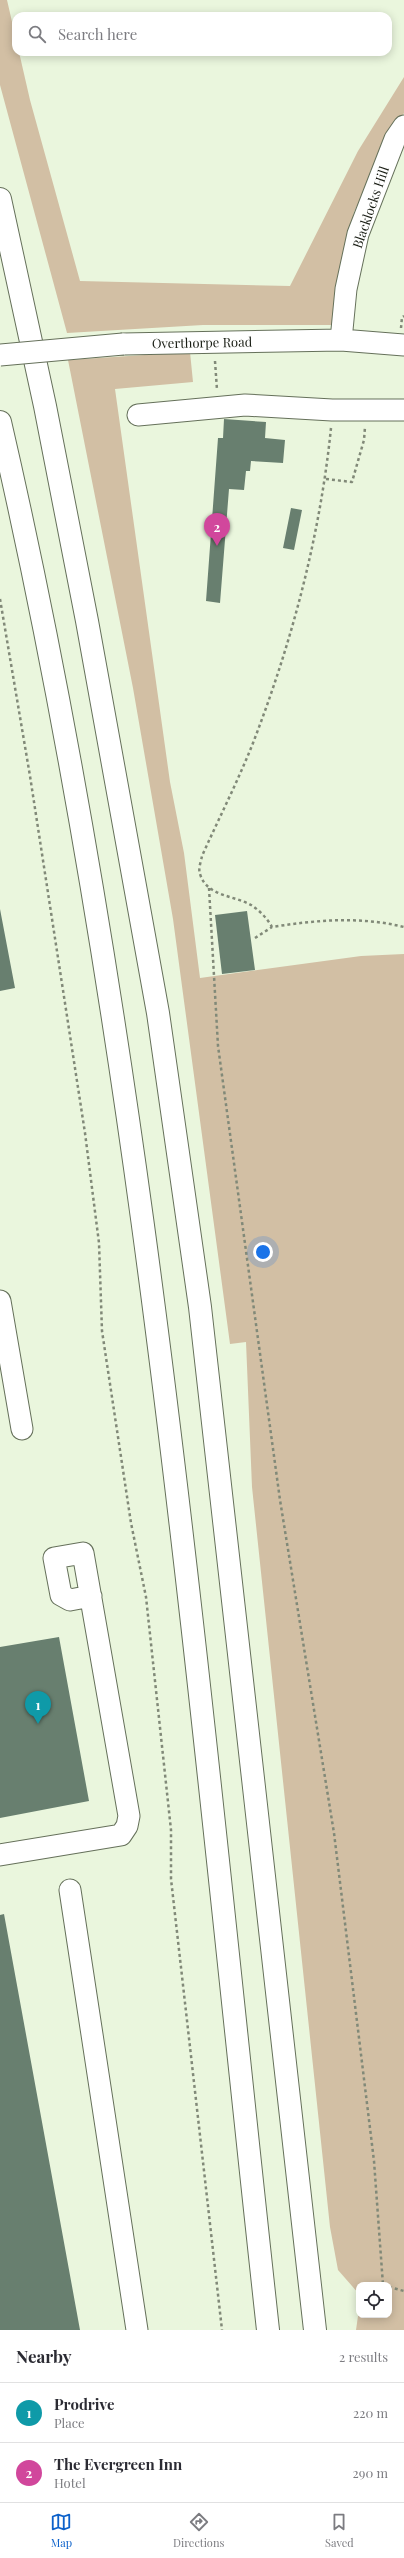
<!DOCTYPE html>
<style>
:root{--surface:#fff;--page:#f7f7f7;--text:#2b2b33;--muted:#7c7c81;--line:#e1e1e2;--accent:#0c61ca}
body{margin:0;font-family:"Playfair Display",serif;background:var(--page);color:var(--text)}
.controls{position:absolute;right:12px;bottom:12px;display:grid;overflow:hidden;border-radius:8px;box-shadow:0 2px 10px #0003}
.controls button{width:36px;height:36px;display:grid;place-items:center;padding:0;border:0;border-bottom:1px solid var(--line);background:var(--surface);color:var(--text);font:20px sans-serif}
.you{position:absolute;left:263px;top:1252px;width:14px;height:14px;margin:-10px;border:3px solid #fff;border-radius:50%;background:#1a73e8;box-shadow:0 0 0 6px #1a73e833}
.badge{display:grid;place-items:center;width:26px;height:26px;border-radius:50%;background:var(--accent);color:#fff;font-size:13px;font-weight:700}
.pin{position:absolute;translate:-50% -33px;filter:drop-shadow(0 1px 2px #0008)}
.pin::after{content:'';position:absolute;top:21px;width:14px;height:12px;background:inherit;clip-path:polygon(0 0,100% 0,50% 100%)}
.list{margin:0;padding:0;list-style:none}
h2{display:flex;justify-content:space-between;align-items:center;height:52px;margin:0;padding:0 16px;font-size:17px}
h2 small{font-size:13px;font-weight:400;color:var(--muted)}
.list li{display:grid;grid-template-columns:26px 1fr auto;gap:12px;align-items:center;box-sizing:border-box;height:60px;padding:0 16px;border-top:1px solid var(--line)}
.list b{display:block;font-size:15px;white-space:nowrap}
.list p{margin:0;font-size:13px;white-space:nowrap;color:var(--muted)}
.list em{font-size:13px;font-style:normal;color:var(--muted)}
.icon{flex:none;width:22px;height:22px;fill:none;stroke:currentColor;stroke-width:2;stroke-linecap:round;stroke-linejoin:round}
.map{position:relative;flex:none;width:404px;height:2330px;overflow:hidden}
.search{position:absolute;background:var(--surface);box-shadow:0 2px 10px #0003;left:12px;right:12px;top:12px;height:44px;display:flex;align-items:center;gap:10px;box-sizing:border-box;padding:0 14px;border-radius:12px;color:var(--muted);font-size:15px}
.sheet{height:172px;background:var(--surface)}
nav{display:flex;justify-content:space-around;align-items:center;box-sizing:border-box;height:56px;border-top:1px solid var(--line);background:var(--surface);font-size:11px;color:var(--muted)}
nav a{display:grid;justify-items:center;gap:2px}
nav .on{color:var(--accent)}
.map>svg:first-child{display:block}
.green{fill:#d2bfa4}
.building{fill:#687f6f}
.lines{fill:none;stroke-linecap:round;stroke-linejoin:round}
.minor-casing{stroke:#65705a;stroke-width:23}
.highway-casing{stroke:#65705a;stroke-width:24}
.path{stroke:#818978;stroke-width:2.5;stroke-dasharray:3 3;stroke-linecap:butt}
.minor{stroke:#fff;stroke-width:21}
.highway{stroke:#fff;stroke-width:22}
.minor-bridge-casing{stroke:#65705a;stroke-width:23;stroke-linecap:butt}
.minor-bridge{stroke:#fff;stroke-width:21}
.labels{text-anchor:middle;dominant-baseline:central;stroke-width:3;stroke-linejoin:round;paint-order:stroke}
.street-label{font-size:13px;fill:#191d14;stroke:#fefefe}
</style>
<div class="map">
<svg width="404" height="2330" viewBox="0 0 404 2330">
<rect width="100%" height="100%" fill="#eaf6dd"/>
<path class="green" d="M0,0h7l9,39v13h3l11,48 50,181 210,5 68,-135 46,-74v36l-15,25 -35,74 -21,113h-130l-136,8 -67,-248z
M190,352l3,30 -78,7 55,393 14,71 16,125 161,-22 43,-2v1376h-48l3,-21v6h30v-30h-30v9l-21,-24 -8,-43 -78,-740 -6,-145 -16,2 -57,-425 -40,-231 -65,-328z"/>
<path class="building" d="M224,419l42,3 -1,16 20,2 -2,23 -32,-2 -1,10h-4l-2,19 -15,-1 -9,114 -14,-2 12,-163h5z
M291,508l11,2 -8,40 -11,-2z
M0,909l15,79 -15,3z
M247,911l8,59 -33,4 -7,-59z
M59,1637l30,164 -89,17v-171z
M4,1914l76,416h-80v-415z"/>
<g class="lines">
<g class="minor-casing">
<path id="minor" d="M341,340l5,-51 12,-55 37,-95 9,-13
M123,344l218,-4 63,5
M138,415l107,-10 87,5h72
M0,1301l22,128
M0,1855l121,-20 6,-9 2,-10 -46,-263 -29,5 7,37 9,5 21,-4
M70,1890l67,440"/>
</g>
<g class="highway-casing">
<path id="highway" d="M0,199l45,207 42,215 71,392 42,294 115,1023
M0,422c145,627 198,1270 268,1908"/>
</g>
<path class="path" d="M401,328l1,-11 2,-1
M215,361l2,29
M331,428c-11,108 -39,214 -78,315 -15,38 -34,75 -51,113 -1,5 -4,13 -2,18 7,23 34,21 51,31 8,5 16,13 21,22 45,-7 87,-11 132,0
M326,479l26,3 12,-42 1,-13
M0,599l30,177 55,357 14,110 3,88 29,192 15,74 25,233v49l51,451
M209,888l9,158 62,454 54,333 40,328 9,124
M255,938l17,-11
M389,2287l15,4"/>
<use href="#minor" class="minor"/>
<use href="#highway" class="highway"/>
<g class="minor-bridge-casing">
<path id="minor-bridge" d="M0,355l123,-11"/>
</g>
<use href="#minor-bridge" class="minor-bridge"/>
</g>
<g class="labels">
<g class="street-label">
<text transform="translate(370 207) rotate(-71)">Blacklocks Hill</text>
<text transform="translate(202 342) rotate(-1)">Overthorpe Road</text>
</g>
</g>
</svg>
<div class="controls">
<button><svg class="icon" aria-label="locate" viewBox="0 0 24 24"><circle cx="12" cy="12" r="6"/><path d="M12 2v4M12 18v4M2 12h4M18 12h4"/></svg></button>
</div>
<div class="you"></div>
<div class="pin badge" style="left:38px;top:1724px;background:#0f9aa8">1</div>
<div class="pin badge" style="left:217px;top:546px;background:#d1479c">2</div>
<div class="search"><svg class="icon" aria-label="search" viewBox="0 0 24 24"><circle cx="10" cy="10" r="6"/><path d="M15 15l6 6"/></svg>Search here</div>
</div>
<section class="sheet">
<h2>Nearby<small>2 results</small></h2>
<ul class="list">
<li><span class="badge" style="background:#0f9aa8">1</span><div><b>Prodrive</b><p>Place</p></div><em>220 m</em></li>
<li><span class="badge" style="background:#d1479c">2</span><div><b>The Evergreen Inn</b><p>Hotel</p></div><em>290 m</em></li>
</ul>
</section>
<nav>
<a class="on"><svg class="icon" aria-label="map" viewBox="0 0 24 24"><path d="M3 6l6-2 6 2 6-2v14l-6 2-6-2-6 2zM9 4v14M15 6v14"/></svg>Map</a>
<a><svg class="icon" aria-label="directions" viewBox="0 0 24 24"><path d="M12 3l9 9-9 9-9-9zM9 14v-3h6M13 9l2 2-2 2"/></svg>Directions</a>
<a><svg class="icon" aria-label="saved" viewBox="0 0 24 24"><path d="M7 4h10v16l-5-4-5 4z"/></svg>Saved</a>
</nav>
